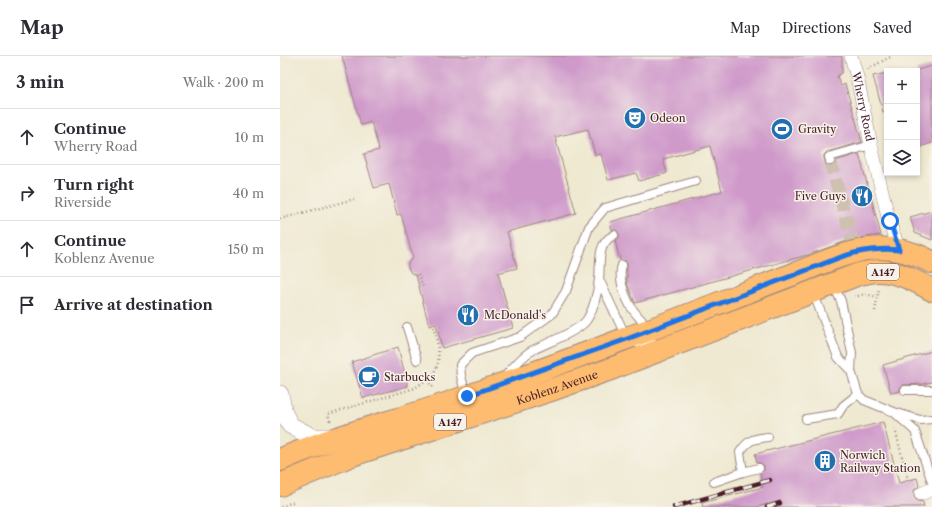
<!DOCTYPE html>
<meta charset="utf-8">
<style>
:root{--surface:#fff;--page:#f2f2f3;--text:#2b2b33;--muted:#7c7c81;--line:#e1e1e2}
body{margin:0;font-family:"Libre Caslon Text",serif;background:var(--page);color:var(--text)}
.controls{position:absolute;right:12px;top:12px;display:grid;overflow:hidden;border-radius:0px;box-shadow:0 2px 6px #0003}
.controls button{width:36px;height:36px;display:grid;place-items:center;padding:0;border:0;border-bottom:1px solid var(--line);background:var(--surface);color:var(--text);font:20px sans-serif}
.stop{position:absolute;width:12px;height:12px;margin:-9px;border:3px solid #1a73e8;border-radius:50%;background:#fff}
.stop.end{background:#1a73e8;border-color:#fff;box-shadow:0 1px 4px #0008}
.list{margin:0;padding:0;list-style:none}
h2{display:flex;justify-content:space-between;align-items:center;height:52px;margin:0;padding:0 16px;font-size:17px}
h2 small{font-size:13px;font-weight:400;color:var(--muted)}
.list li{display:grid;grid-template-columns:26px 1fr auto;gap:12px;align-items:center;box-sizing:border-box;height:56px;padding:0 16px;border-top:1px solid var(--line)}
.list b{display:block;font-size:15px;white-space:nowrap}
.list p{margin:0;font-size:13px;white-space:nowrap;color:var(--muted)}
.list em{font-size:13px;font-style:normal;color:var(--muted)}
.icon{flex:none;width:22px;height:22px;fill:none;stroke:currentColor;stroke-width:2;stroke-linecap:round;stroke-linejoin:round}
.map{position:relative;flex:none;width:652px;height:451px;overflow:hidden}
header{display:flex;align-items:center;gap:24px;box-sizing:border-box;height:56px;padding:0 20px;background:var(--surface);border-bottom:1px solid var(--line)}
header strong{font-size:19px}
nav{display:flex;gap:22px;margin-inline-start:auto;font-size:14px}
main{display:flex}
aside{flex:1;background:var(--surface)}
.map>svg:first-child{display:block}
.building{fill:#cf9aca}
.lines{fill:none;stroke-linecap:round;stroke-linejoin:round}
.pedestrian-tunnel{stroke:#cec1b0;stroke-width:13;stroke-dasharray:13 6;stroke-linecap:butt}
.service-casing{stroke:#9c847e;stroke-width:10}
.pedestrian-casing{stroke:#9c847e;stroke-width:14}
.minor-casing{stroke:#9c847e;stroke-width:18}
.primary-casing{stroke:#9c847e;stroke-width:24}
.path{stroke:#9c847e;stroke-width:2.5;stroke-dasharray:1 3;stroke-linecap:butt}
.service{stroke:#fff;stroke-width:8}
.pedestrian{stroke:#fff;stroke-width:13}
.minor{stroke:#fff;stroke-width:17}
.primary{stroke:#fdbc6f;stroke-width:22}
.rail-casing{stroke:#4a1f2b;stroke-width:4.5}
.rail{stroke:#f7f3e8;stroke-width:3;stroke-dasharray:9;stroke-linecap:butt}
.route{stroke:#1a73e8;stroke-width:5}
.labels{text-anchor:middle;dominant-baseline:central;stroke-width:3;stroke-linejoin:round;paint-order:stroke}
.shield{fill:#f7f3e8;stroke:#7e5f64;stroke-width:1}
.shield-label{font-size:10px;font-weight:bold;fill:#4a1f2b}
.street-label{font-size:11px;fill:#4a1f2b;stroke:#f7f3e8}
.poi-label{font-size:11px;fill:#4a1f2b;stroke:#f7f3e8;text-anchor:start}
</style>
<header>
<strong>Map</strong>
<nav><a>Map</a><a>Directions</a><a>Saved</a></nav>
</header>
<main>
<aside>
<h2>3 min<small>Walk · 200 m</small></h2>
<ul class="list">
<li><svg class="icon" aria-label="ahead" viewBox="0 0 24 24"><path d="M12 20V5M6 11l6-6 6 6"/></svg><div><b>Continue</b><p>Wherry Road</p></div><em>10 m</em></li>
<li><svg class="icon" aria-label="right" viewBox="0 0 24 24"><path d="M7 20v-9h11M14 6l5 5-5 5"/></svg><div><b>Turn right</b><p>Riverside</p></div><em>40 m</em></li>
<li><svg class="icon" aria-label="ahead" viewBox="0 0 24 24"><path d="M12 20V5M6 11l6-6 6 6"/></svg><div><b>Continue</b><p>Koblenz Avenue</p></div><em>150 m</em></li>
<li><svg class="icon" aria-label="arrive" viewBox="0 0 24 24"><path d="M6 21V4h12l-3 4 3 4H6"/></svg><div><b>Arrive at destination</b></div></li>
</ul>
</aside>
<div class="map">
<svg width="652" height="451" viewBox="0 0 652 451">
<rect width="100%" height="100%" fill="#f7f3e8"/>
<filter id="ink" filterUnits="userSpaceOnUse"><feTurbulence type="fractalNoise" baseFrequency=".025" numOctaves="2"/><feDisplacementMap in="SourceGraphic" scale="8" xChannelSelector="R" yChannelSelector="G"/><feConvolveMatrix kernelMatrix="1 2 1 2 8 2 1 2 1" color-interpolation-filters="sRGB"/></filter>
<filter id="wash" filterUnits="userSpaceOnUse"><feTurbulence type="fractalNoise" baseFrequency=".012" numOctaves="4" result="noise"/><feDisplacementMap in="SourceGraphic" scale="16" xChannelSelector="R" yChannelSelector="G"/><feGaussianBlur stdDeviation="0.9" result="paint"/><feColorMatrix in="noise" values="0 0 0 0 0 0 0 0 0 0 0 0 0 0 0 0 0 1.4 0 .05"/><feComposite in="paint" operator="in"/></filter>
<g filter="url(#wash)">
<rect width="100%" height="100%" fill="#efe9d1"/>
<g id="blocks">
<path class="building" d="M62,0h500v17l-5,3 4,10 4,-2 17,58 -35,10 -3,3v3l2,7 5,1 3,-1 1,-4 24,-7 22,81 -15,2 -22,5 -37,13 -172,48 -8,-20v-19l-2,-3 -5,-1 -5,-19 4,-3v-4l-2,-4h-5l-2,-8 112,-31 -12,-45 -47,13 4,14 -28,8 -3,-8 -28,7 -7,-26 -6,1 -7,-26 -33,8 21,76 -69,19 10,36 -19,5 15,55 -71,20 -6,-24 -7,2 -13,-51 -5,-2 -3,-5v-5l5,-5 -12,-44 -4,1 -8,-31 -15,4 -10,-34 15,-4 -8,-28 -10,3z
M652,10v77l-15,5v-78z
M607,17v38l-4,1 -10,-36z
M652,155v29l-17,-7 -5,-16z
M118,291l10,39 -45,12 -11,-36z
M652,295v31l-9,2 -20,1 -3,3v3l-9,2 -8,-28z
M603,366l16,61 18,-5 2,8 -5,4v7l3,4 6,1 1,5h-155l-1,-3 -12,3h-53l-1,-4 61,-16 -3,-14 4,-3v-4l-3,-3h-4l-2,-9z"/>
</g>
</g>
<g filter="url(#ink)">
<use href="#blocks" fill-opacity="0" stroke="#9c847e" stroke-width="1"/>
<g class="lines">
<path class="pedestrian-tunnel" d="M550,105l23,82"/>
<g class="service-casing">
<path id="service" d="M550,105l-1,-4 42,-12
M342,209c-5,14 5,39 15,50 4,5 9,9 14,13
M319,223l28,60 9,4 21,1
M553,228l8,17 11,52 -1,18 7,23 6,6 30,12 26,8 12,-1
M533,236l25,65 13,14
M127,271l10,33
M224,321c8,-8 17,-20 27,-26 13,-7 44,-18 54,-29 8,-9 13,-31 14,-43 2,-16 -3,-35 15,-44
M625,334h27
M186,340l-5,-20 -1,-11 12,-12 48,-16 32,-23 14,-23 23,-64 16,-19 91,-27
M616,358l19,17 17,51
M526,363l32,-5 5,-8 15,-12
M479,412l-16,4 -3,-20c9,-13 13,-13 28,-15
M434,426l29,-10"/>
</g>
<g class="pedestrian-casing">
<g id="pedestrian">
<path id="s1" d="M571,0l6,21 14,68 18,76 10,29"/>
<path d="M641,438l11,-5"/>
</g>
</g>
<g class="minor-casing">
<path id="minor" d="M0,338l4,19 6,12 22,12h21"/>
</g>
<g class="primary-casing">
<g id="primary">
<path d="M0,404c55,-25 114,-38 171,-58 59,-20 118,-42 176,-64 54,-19 106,-41 159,-61 25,-9 56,-24 82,-28 23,-3 44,2 64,13"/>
<path id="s2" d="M0,429l72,-30 205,-67 51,-18 251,-96c6,-1 13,-3 19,-3 19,0 38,10 54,19"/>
</g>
</g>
<path class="path" d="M588,13l24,-13
M0,163l74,-20
M138,218l5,13
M574,241l11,-3 12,3
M595,255l4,-23
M147,324l7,9
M50,365l-2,-7 87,-26c7,-5 20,-13 22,-22 4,-12 -1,-29 -4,-41
M615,373l13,51
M1,451l14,-6"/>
<use href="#service" class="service"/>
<use href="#pedestrian" class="pedestrian"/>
<use href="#minor" class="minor"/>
<use href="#primary" class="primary"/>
<g class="rail-casing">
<path id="rail" d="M394,451l96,-27
M487,451l13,-4"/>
</g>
<use href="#rail" class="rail"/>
</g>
</g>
<g class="lines" filter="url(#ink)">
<path class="route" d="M187,340l160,-57 214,-82c20,-7 37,-9 58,-7l-9,-29"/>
</g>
<defs>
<g id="theatre-disc" transform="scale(1.15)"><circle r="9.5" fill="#1f6fb2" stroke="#f7f3e8"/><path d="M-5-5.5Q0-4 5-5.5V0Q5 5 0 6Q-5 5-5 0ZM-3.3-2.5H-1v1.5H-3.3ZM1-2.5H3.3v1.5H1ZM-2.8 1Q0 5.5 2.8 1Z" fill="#fff"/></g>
<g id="stadium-disc" transform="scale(1.15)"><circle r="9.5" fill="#1f6fb2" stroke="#f7f3e8"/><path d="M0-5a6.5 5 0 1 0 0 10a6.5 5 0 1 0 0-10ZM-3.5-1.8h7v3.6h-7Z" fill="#fff"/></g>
<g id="restaurant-disc" transform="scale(1.15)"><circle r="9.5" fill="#1f6fb2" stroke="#f7f3e8"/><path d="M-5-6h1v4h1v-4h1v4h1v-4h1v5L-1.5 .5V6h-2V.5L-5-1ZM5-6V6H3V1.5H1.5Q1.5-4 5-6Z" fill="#fff"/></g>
<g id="cafe-disc" transform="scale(1.15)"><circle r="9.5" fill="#1f6fb2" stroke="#f7f3e8"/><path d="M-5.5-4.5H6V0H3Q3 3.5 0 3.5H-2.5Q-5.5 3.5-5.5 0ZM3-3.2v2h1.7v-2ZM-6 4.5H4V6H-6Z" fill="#fff"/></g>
<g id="building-disc" transform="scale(1.15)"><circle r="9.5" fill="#1f6fb2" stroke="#f7f3e8"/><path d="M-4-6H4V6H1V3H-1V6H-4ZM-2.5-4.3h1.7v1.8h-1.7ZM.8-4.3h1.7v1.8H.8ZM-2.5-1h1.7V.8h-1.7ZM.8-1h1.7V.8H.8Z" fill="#fff"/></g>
</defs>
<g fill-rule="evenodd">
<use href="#theatre-disc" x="355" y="62"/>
<use href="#stadium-disc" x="502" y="73"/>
<use href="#restaurant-disc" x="582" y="140"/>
<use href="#restaurant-disc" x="188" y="259"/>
<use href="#cafe-disc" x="89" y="321"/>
<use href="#building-disc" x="545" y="405"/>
</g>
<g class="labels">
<g class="shield">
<rect x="587" y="208" width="32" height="16" rx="3"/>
<rect x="154" y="358" width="32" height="16" rx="3"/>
</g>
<g class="shield-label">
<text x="603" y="216">A147</text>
<text x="170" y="366">A147</text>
</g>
<g class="street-label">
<text stroke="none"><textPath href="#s1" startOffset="52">Wherry Road</textPath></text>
<text stroke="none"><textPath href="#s2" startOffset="294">Koblenz Avenue</textPath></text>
</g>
<g class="poi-label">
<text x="370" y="62">Odeon</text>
<text x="518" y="73">Gravity</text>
<text x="566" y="140" text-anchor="end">Five Guys</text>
<text x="204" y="259">McDonald's</text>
<text x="104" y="321">Starbucks</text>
<text x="560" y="399">Norwich<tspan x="560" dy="13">Railway Station</tspan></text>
</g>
</g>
</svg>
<div class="controls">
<button>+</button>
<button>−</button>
<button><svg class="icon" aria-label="layers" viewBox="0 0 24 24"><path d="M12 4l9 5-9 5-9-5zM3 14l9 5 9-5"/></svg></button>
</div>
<div class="stop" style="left:610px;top:165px"></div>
<div class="stop end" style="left:187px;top:340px"></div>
</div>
</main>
